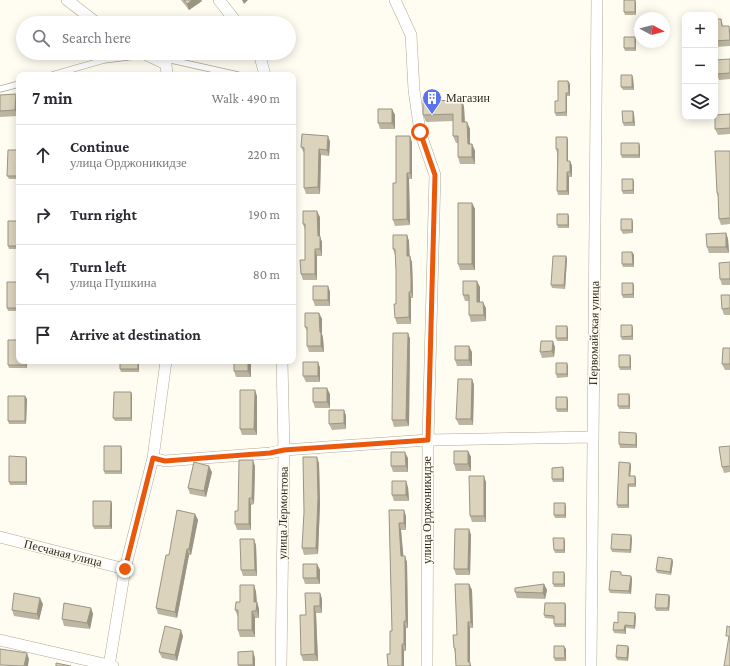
<!DOCTYPE html>
<meta charset="utf-8">
<style>
:root{--surface:#fff;--page:#f7f7f7;--text:#2b2b33;--muted:#7c7c81;--line:#e1e1e2}
body{margin:0;font-family:"Crimson Pro",serif;background:var(--page);color:var(--text)}
.controls{position:absolute;right:12px;top:12px;display:grid;overflow:hidden;border-radius:8px;box-shadow:0 2px 10px #0003}
.controls button{width:36px;height:36px;display:grid;place-items:center;padding:0;border:0;border-bottom:1px solid var(--line);background:var(--surface);color:var(--text);font:20px sans-serif}
.compass{position:absolute;left:634px;top:12px;width:36px;height:36px;border-radius:50%;background:var(--surface);box-shadow:0 2px 10px #0003;rotate:97deg}
.stop{position:absolute;width:12px;height:12px;margin:-9px;border:3px solid #ea580c;border-radius:50%;background:#fff}
.stop.end{background:#ea580c;border-color:#fff;box-shadow:0 1px 4px #0008}
.list{margin:0;padding:0;list-style:none}
h2{display:flex;justify-content:space-between;align-items:center;height:52px;margin:0;padding:0 16px;font-size:17px}
h2 small{font-size:13px;font-weight:400;color:var(--muted)}
.list li{display:grid;grid-template-columns:26px 1fr auto;gap:12px;align-items:center;box-sizing:border-box;height:60px;padding:0 16px;border-top:1px solid var(--line)}
.list b{display:block;font-size:15px;white-space:nowrap}
.list p{margin:0;font-size:13px;white-space:nowrap;color:var(--muted)}
.list em{font-size:13px;font-style:normal;color:var(--muted)}
.icon{flex:none;width:22px;height:22px;fill:none;stroke:currentColor;stroke-width:2;stroke-linecap:round;stroke-linejoin:round}
.map{position:relative;flex:none;width:730px;height:666px;overflow:hidden}
.search{position:absolute;background:var(--surface);box-shadow:0 2px 10px #0003;left:16px;top:16px;width:280px;height:44px;display:flex;align-items:center;gap:10px;box-sizing:border-box;padding:0 14px;border-radius:22px;color:var(--muted);font-size:15px}
.panel{position:absolute;background:var(--surface);box-shadow:0 2px 10px #0003;left:16px;top:72px;width:280px;height:292px;border-radius:8px}
.map>svg:first-child{display:block}
.lines{fill:none;stroke-linecap:round;stroke-linejoin:round}
.service-casing{stroke:#b1a992;stroke-width:7}
.minor-casing{stroke:#b1a992;stroke-width:12}
.service{stroke:#fff;stroke-width:5.5}
.minor{stroke:#fff;stroke-width:11}
.wall{fill:#bcb5a1}
.shaded-wall{fill:#999483}
.building{fill:#dbd3bb;stroke:#999483}
.route{stroke:#ea580c;stroke-width:5}
.labels{text-anchor:middle;dominant-baseline:central;stroke-width:3;stroke-linejoin:round;paint-order:stroke}
.poi-label{font-size:12px;fill:#2e2a21;stroke:#fffcf2;text-anchor:start}
.street-label{font-size:12px;fill:#2e2a21;stroke:#fffcf2}
</style>
<div class="map">
<svg width="730" height="666" viewBox="0 0 730 666">
<rect width="100%" height="100%" fill="#fffcf2"/>
<g class="lines">
<g class="service-casing">
<path id="service" d="M162,58l76,17
M52,75l52,-15 40,-5
M0,89l19,-5"/>
</g>
<g class="minor-casing">
<path id="minor" d="M67,0l30,23
M219,0l18,23
M395,0l16,35 3,55 6,42 15,43 -7,265 -1,226
M143,53l23,11 1,11
M259,53l6,22
M153,458l12,3 105,-8 14,-3 144,-10 165,-3
M0,537l125,32
M0,640l113,26
M109,666l16,-97 28,-111 13,-97
M281,666l3,-216 -2,-89
M591,666l6,-666"/>
</g>
<use href="#service" class="service"/>
<use href="#minor" class="minor"/>
</g>
<path class="wall" d="M181,0h20l1,1 -13,9z
M635,0l1,3v12h-11l-1,-3z
M715,19h6l2,7h6l1,3v17l-15,1z
M636,40v11h-11l-1,-3z
M730,59v20l-11,1 -2,-6z
M633,78l1,12h-11l-2,-3z
M568,81l2,3v12h-3v20h-11l-1,-3 3,-12z
M0,95l18,5v16l-18,1z
M462,100l2,7 1,15 5,7v15h2l3,7v13h-15l-2,-7v-14h-2l-3,-7v-15l-27,1 -3,-7z
M392,109l3,6v14h-15l-2,-6z
M633,111l1,3 1,12h-11l-1,-3z
M730,114v20l-12,1 -3,-6z
M328,136l2,6 -1,14 -8,-1 -1,39h-14l-2,-6v-35l-3,-6z
M567,137l1,4v20h2l2,5v11h-3v18h-11l-1,-4v-38l-1,-4z
M412,142v37h-3l1,46 -15,1 -2,-6 3,-37z
M640,146v12h-18l-1,-3z
M19,150v29h-10l-2,-3z
M730,151v73l-9,1 -2,-6 -1,-22 -1,-4z
M634,182v12h-11l-1,-3z
M472,203l3,6v61h-15l-2,-6z
M568,214l1,3v11h-11l-1,-3z
M320,217v20l2,5v14h-5v24h-14l-2,-6 4,-14v-30l-2,-6z
M19,221v28h-10l-1,-3z
M633,222v11l-10,1 -2,-4z
M726,233l2,6 1,14h-20l-2,-6z
M407,235l2,6v15l3,6 1,22v14h-2v26h-14l-2,-6 1,-14v-34l-1,-15 -2,-6z
M632,252l2,3v12h-11l-1,-3z
M566,256l1,3 -2,30 -13,-1 -1,-3z
M730,262v23h-8l-2,-6z
M19,282v29h-11l-1,-3z
M633,283l1,3v12h-11l-1,-3z
M328,286l2,6v14h-15l-2,-6z
M480,287v15l6,6v13l-15,1 -2,-7v-14h-4l-2,-6z
M730,295v20h-6l-2,-6z
M319,313l3,6v15l1,4 1,14h-15l-2,-6v-15l-2,-4z
M567,326l1,3v12h-11l-1,-3z
M633,328v12h-11l-1,-3z
M408,333l2,6 -1,87 -15,1 -2,-7z
M555,347l-1,10 -12,1 -2,-6z
M730,348v22h-5l-3,-6z
M472,352v14h-15l-2,-6z
M631,358v12h-11l-1,-3z
M27,361v7h-18l-1,-3z
M139,361v11h-18l-1,-3z
M234,361h16l1,2v14h-15l-2,-6z
M318,362l2,6v14h-14l-3,-6z
M568,366v11l-11,1 -1,-4z
M472,379l2,6 -1,40h-14l-3,-6z
M131,392l1,3v26h-17l-2,-3z
M330,394v14h-15l-2,-6z
M629,394l1,3v12h-11l-1,-3z
M25,396l2,3 -1,25h-17l-1,-3z
M257,396v39h-15l-2,-6z
M568,400v12h-11l-1,-3z
M344,410l2,6v13l-14,1 -3,-6z
M636,433l1,3v12h-17l-1,-4z
M730,446v26l-6,1 -2,-6z
M122,449v25h-17l-1,-3z
M468,451l3,6v14h-15l-2,-7z
M26,457l1,3v25h-17l-1,-3z
M408,458v14h-15l-2,-6z
M319,463l1,41 -2,50 -14,1 -2,-7z
M630,463l1,3 -1,10 6,3v8h-7v21h-11l-1,-3z
M255,466l-1,38 -3,1v25h-14l-2,-6 3,-13z
M563,467l1,4v11h-11l-1,-3z
M212,472l-6,25 -16,-3 -2,-6z
M486,482v40h-14l-2,-6z
M408,487l1,14h-15l-2,-6z
M111,501l1,3v25h-18l-1,-3z
M566,506v12h-11l-1,-3z
M389,510l17,6v14h-5l2,26 4,6 1,66h-2v23h-2l-14,3 2,-23z
M195,514l3,6 -7,35h-2l-12,63 -19,-4 -2,-6 13,-53z
M469,529l2,6 -1,40h-14l-2,-6z
M632,538l-1,15 -19,-1 -1,-3z
M565,541v12h-10l-1,-3z
M256,545l1,31h-14l-2,-6z
M672,559l1,3 -2,13 -14,-2 -1,-3z
M317,564l3,6v14h-15l-2,-6z
M565,575v12h-11l-1,-3z
M623,575l8,1 1,3 -1,15 -21,-1 -1,-3z
M469,584l3,6 1,38h-3v35l-15,-10 -1,-5z
M544,584l3,6 -2,9 -28,-1 -2,-6z
M254,585l2,7 1,10 2,7v9h-4v19h-15l-2,-7v-13l-3,-7 5,-8z
M320,593l2,6v14h-6l2,48h-15l-2,-6 5,-40z
M669,595l1,3 -1,13h-13l-1,-3z
M43,604l-4,16 -25,-4 -2,-6z
M566,606v21h-11l-1,-3v-5l-9,-1 -1,-3z
M91,608l2,6 -3,15 -26,-3 -2,-7z
M635,613l1,4 -1,12 -9,-1v6l-12,-1 -1,-3 5,-7z
M183,636l-6,25 -15,-3 -3,-6z
M628,646l1,3 -1,12 -11,-1 -1,-3z
M566,649v12h-11l-1,-3z
M255,658v8h-16l-1,-1z"/>
<path class="shaded-wall" d="M192,0h9l1,1 -13,9 -2,-6z
M242,0h6l-4,4z
M635,0l1,3v12l-1,-3z
M635,37l1,3v11l-1,-3z
M632,75l1,3 1,12 -2,-3z
M568,81l2,3v12l-1,-3z
M566,93l1,3v20l-1,-4z
M16,94l2,6v16l-3,-6z
M462,100l2,7 1,22 -3,-7z
M392,109l3,6v14l-3,-6z
M633,111l1,3 1,12 -2,-4z
M467,122l3,7v22l-2,-7z
M328,136l2,6 -1,14 -2,-6z
M410,136l2,6v37l-2,-6z
M567,137l1,4v24l-1,-4z
M639,143l1,3v12l-1,-3z
M472,144l3,7v13l-3,-7z
M319,149l2,6 -1,39 -2,-7z
M570,161l2,5v11l-2,-5z
M567,172l2,5v18l-2,-4z
M407,173l2,6 1,46 -3,-6z
M633,179l1,3v12l-1,-4z
M472,203l3,6v61l-3,-6z
M317,211l3,6v20l2,5v14l-2,-7 -2,-13z
M568,214l1,3v11l-1,-3z
M632,219l1,3v11l-1,-3z
M726,233l2,6 1,14 -3,-6z
M407,235l2,6 1,21 -3,-6z
M315,249l2,7v24l-2,-6z
M632,252l2,3v12l-1,-3z
M410,256l2,6 1,36 -2,-7z
M566,256l1,3 -2,30 -1,-4z
M477,281l3,6v21l-3,-6z
M633,283l1,3v12l-1,-4z
M328,286l2,6v14l-2,-6z
M409,292l2,6v26l-2,-7z
M483,302l3,6v13l-2,-6z
M319,313l3,6v15l1,4 1,14 -3,-6 -1,-14z
M632,325l1,3v12l-1,-4z
M567,326l1,3v12l-1,-3z
M408,333l2,6 -1,87 -3,-6z
M553,341l2,6 -1,10 -2,-6z
M469,346l3,6v14l-3,-6z
M630,355l1,3v12l-1,-3z
M26,361h1v7l-1,-3z
M138,361h1v11l-1,-3z
M248,361h2l1,2v14l-3,-6z
M318,362l2,6v14l-2,-6z
M567,363l1,3v11l-1,-3z
M472,379l2,6 -1,40 -2,-6z
M327,388l3,6v14l-3,-6z
M255,390l2,6v39l-3,-6z
M131,392l1,3v26l-1,-3z
M629,394l1,3v12l-1,-3z
M25,396l2,3 -1,25 -1,-3z
M567,397l1,3v12l-1,-3z
M344,410l2,6v13l-2,-6z
M636,433l1,3v12l-1,-3z
M121,446l1,3v25l-1,-3z
M468,451l3,6v14l-3,-7z
M405,452l3,6v14l-2,-6z
M26,457l1,3v25l-1,-3z
M317,457l2,6 1,41 -2,50 -2,-6z
M253,460l2,6 -1,38 -2,-6z
M630,463l1,3 -1,13 -1,-3z
M209,466l3,6 -6,25 -2,-6z
M563,467l1,4v11l-1,-3z
M484,476l2,6v40l-2,-6z
M635,476l1,3v8l-1,-3z
M406,481l2,6 1,14 -3,-6z
M628,484l1,3v21l-1,-3z
M249,498l2,7v25l-2,-6z
M111,501l1,3v25l-2,-3z
M565,503l1,3v12l-1,-3z
M404,510l2,6v14l-2,-7z
M195,514l3,6 -7,35 -2,-6z
M399,523l2,7 3,32 -3,-6z
M469,529l2,6 -1,40 -2,-6z
M631,535l1,3 -1,15 -1,-3z
M564,538l1,3v12l-1,-3z
M254,539l2,6 1,31 -2,-6z
M187,549l2,6 -12,63 -2,-6z
M405,556l2,6 1,66 -2,-7z
M672,559l1,3 -2,13 -1,-3z
M317,564l3,6v14l-3,-6z
M564,572l1,3v12l-1,-3z
M631,576l1,3 -1,15 -2,-3z
M469,584l3,6 1,38 -2,-6z
M544,584l3,6 -2,9 -2,-6z
M254,585l2,7 1,15v-5l2,7v9l-5,-16z
M320,593l2,6v14l-2,-7z
M669,595l1,3 -1,13 -1,-3z
M40,598l3,6 -4,16 -2,-6z
M565,603l1,3v21l-1,-3z
M314,606l2,7 2,48 -3,-7z
M91,608l2,6 -3,15 -3,-6z
M252,611l3,7v19l-3,-7z
M635,613l1,4 -1,12 -1,-3z
M404,621l2,7v23l-2,-7z
M468,622l2,6v35l1,3h-1l-2,-4z
M625,625l1,3v6l-2,-4z
M181,630l2,6 -6,25 -2,-6z
M402,644l2,7v15h-2z
M564,646l2,3v12l-1,-3z
M628,646l1,3 -1,12 -1,-3z
M253,651l2,7v8h-2z
M27,653l2,6 -1,7h-4z"/>
<path class="building" d="M184,0h8l-5,4z
M624,0h11v12h-11z
M715,19h6l1,7h7l1,14 -15,1z
M624,37h11v11h-11z
M730,59v14l-13,1 -1,-14z
M621,75h11v12h-11z
M558,81h10l1,12h-3v19l-11,1v-12h3z
M16,94l-1,16 -15,1v-16z
M462,100v22h5l1,22h4v13h-14v-21h-5v-22l-30,1v-14z
M378,109h14v14h-14z
M622,111h11v11l-10,1z
M730,114v14l-15,1v-14z
M302,134l26,2 -1,14 -8,-1 -1,38 -14,1v-40l-3,-1z
M396,136h14v37h-3v46l-14,1v-37h3z
M556,137h11v24h3v11h-3v19h-10l1,-42h-2z
M621,143h18v12h-18z
M8,150h11v26h-12z
M715,151h15v67l-11,1 -1,-26h-1z
M622,179h11v11l-11,1z
M458,203h14v61h-14z
M303,211h14l1,25h2v13h-5v25h-14l-1,-14h5v-36h-2z
M557,214h11v11h-11z
M621,219h11v11h-11z
M8,221h11v25h-11z
M726,233v14h-19l-1,-13z
M393,235h14v21h3l1,22v13l-2,1v25l-14,1 -1,-14h2v-34l-1,-21h-2z
M622,252h10l1,12h-11z
M553,256h13l-2,29h-13z
M730,262v17h-10l-1,-16z
M463,281h14v21h6l1,13h-15v-20h-6z
M7,282h12v26h-12z
M622,283h11v11l-11,1z
M313,286h15v14h-15z
M721,295h9v13l-8,1z
M305,313h14l1,19h1v14h-14v-19h-2z
M621,325h11v11l-11,1z
M556,326h11v12h-11z
M393,333h15l-2,87h-14z
M8,340h11v21h7v4h-18z
M541,341h12l-1,10 -12,1z
M455,346h14v14h-14z
M723,348h7v16h-8z
M619,355h11v12h-11z
M120,361h18v8h-18z
M234,361h14v10h-14z
M303,362h15v14h-15z
M556,363h11v11h-11z
M458,379h14l-1,40h-15z
M313,388h14v14h-14z
M240,390h15l-1,39h-14z
M114,392h17v26h-18z
M618,394h11v12h-11z
M8,396h17v25h-17z
M556,397h11v12h-11z
M329,410h15v13l-15,1z
M619,432l17,1v12l-17,-1z
M104,446h17v25h-17z
M730,446v20l-8,1 -3,-20z
M454,451h14v13h-14z
M391,452h14l1,14h-15z
M9,456l17,1v25h-17z
M303,457h14l1,41 -2,50h-14l2,-36z
M239,460h14l-1,38h-3v26h-14v-13h3z
M194,462l15,4 -5,25 -16,-3z
M619,462l11,1 -1,13h6v8h-7v21h-11z
M563,467v12h-11v-11z
M469,476h15v40h-14z
M392,481h14v14h-14z
M93,501h18l-1,25h-17z
M554,503h11v12h-11z
M177,510l18,4 -6,35h-2l-12,63 -19,-4 10,-53h3z
M389,510h15v13h-5l2,33h4l1,65h-2v23h-2v22h-14l-1,-12h3v-23h2z
M455,529h14l-1,40h-14z
M612,534l19,1 -1,15 -19,-1z
M553,538h11v12h-10z
M240,539h14l1,31h-14z
M658,557l14,2 -2,13 -14,-2z
M303,564h14v14h-14z
M611,571l10,1v3l10,1 -2,15 -20,-1z
M553,572h11v12h-11z
M455,584h14l2,38h-3v40h2v4h-14l-1,-18h-1l-1,-13h4z
M544,584l-1,9 -28,-1v-4z
M240,585h14v17h3l-1,9h-4v19h-14v-20h-3l1,-8h4z
M14,593l26,5 -3,16 -25,-4z
M305,593h15v13h-6l1,48 -14,1 -1,-40h6z
M656,594l13,1 -1,13h-13z
M64,603l27,5 -4,15 -25,-4z
M545,603h20v21h-11v-8l-10,-1z
M618,612l17,1 -1,13 -9,-1 -1,5h-11l1,-8 4,1z
M165,626l16,4 -6,25 -16,-3z
M727,626l3,1v39h-6l5,-30h-3z
M617,645l11,1 -1,12 -11,-1z
M554,646h10l1,12h-11z
M0,649l27,4 -3,13 -24,-1z
M253,651v14h-15v-13z
M56,663l15,3h-15z"/>
<g class="lines">
<path class="route" d="M125,569l28,-111 12,3 105,-8 14,-3 144,-10 7,-265 -15,-43"/>
</g>
<defs>
<g id="building-pin" transform="scale(1)"><path d="M0 17L-7.5 6A9.5 9.5 0 1 1 7.5 6Z" fill="#5974ea" stroke="#fffcf2"/><path d="M-4-6H4V6H1V3H-1V6H-4ZM-2.5-4.3h1.7v1.8h-1.7ZM.8-4.3h1.7v1.8H.8ZM-2.5-1h1.7V.8h-1.7ZM.8-1h1.7V.8H.8Z" fill="#fff"/></g>
</defs>
<g fill-rule="evenodd">
<use href="#building-pin" x="432" y="98"/>
</g>
<g class="labels">
<g class="poi-label">
<text x="446" y="98">Магазин</text>
</g>
<g class="street-label">
<text transform="translate(594 333) rotate(-89)">Первомайская улица</text>
<text transform="translate(427 510) rotate(-90)">улица Орджоникидзе</text>
<text transform="translate(283 513) rotate(-89)">улица Лермонтова</text>
<text transform="translate(63 553) rotate(14)">Песчаная улица</text>
</g>
</g>
</svg>
<div class="controls">
<button>+</button>
<button>−</button>
<button><svg class="icon" aria-label="layers" viewBox="0 0 24 24"><path d="M12 4l9 5-9 5-9-5zM3 14l9 5 9-5"/></svg></button>
</div>
<svg class="compass" viewBox="-18 -18 36 36"><path d="M0-13l5 13h-10z" fill="#e53935"/><path d="M0 13l5-13h-10z" fill="#7c7c81"/></svg>
<div class="stop" style="left:420px;top:132px"></div>
<div class="stop end" style="left:125px;top:569px"></div>
<div class="search"><svg class="icon" aria-label="search" viewBox="0 0 24 24"><circle cx="10" cy="10" r="6"/><path d="M15 15l6 6"/></svg>Search here</div>
<section class="panel">
<h2>7 min<small>Walk · 490 m</small></h2>
<ul class="list">
<li><svg class="icon" aria-label="ahead" viewBox="0 0 24 24"><path d="M12 20V5M6 11l6-6 6 6"/></svg><div><b>Continue</b><p>улица Орджоникидзе</p></div><em>220 m</em></li>
<li><svg class="icon" aria-label="right" viewBox="0 0 24 24"><path d="M7 20v-9h11M14 6l5 5-5 5"/></svg><div><b>Turn right</b></div><em>190 m</em></li>
<li><svg class="icon" aria-label="left" viewBox="0 0 24 24"><path d="M17 20v-9H6M10 6l-5 5 5 5"/></svg><div><b>Turn left</b><p>улица Пушкина</p></div><em>80 m</em></li>
<li><svg class="icon" aria-label="arrive" viewBox="0 0 24 24"><path d="M6 21V4h12l-3 4 3 4H6"/></svg><div><b>Arrive at destination</b></div></li>
</ul>
</section>
</div>
